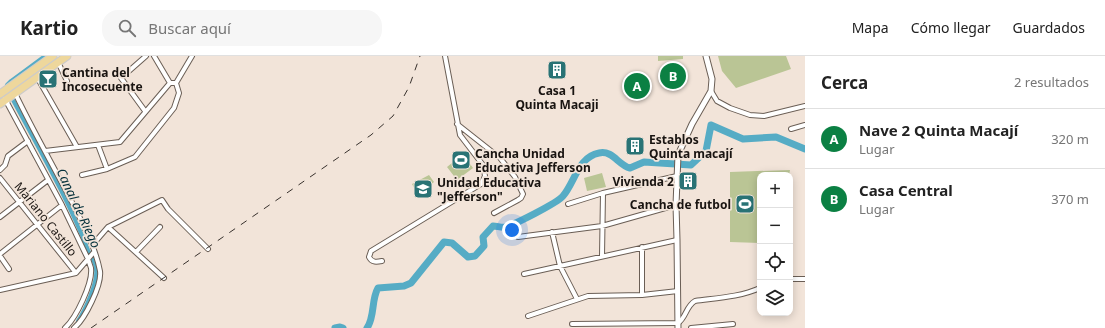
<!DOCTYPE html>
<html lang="es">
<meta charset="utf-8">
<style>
:root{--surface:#fff;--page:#f6f6f6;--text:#222;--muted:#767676;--line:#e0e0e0;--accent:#0b8043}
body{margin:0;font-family:"Noto Sans",sans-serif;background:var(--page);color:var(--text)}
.controls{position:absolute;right:12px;bottom:12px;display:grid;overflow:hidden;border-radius:8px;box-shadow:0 2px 10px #0003}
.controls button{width:36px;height:36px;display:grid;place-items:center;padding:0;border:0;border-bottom:1px solid var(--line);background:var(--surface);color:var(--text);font:20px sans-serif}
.you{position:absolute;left:512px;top:174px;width:14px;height:14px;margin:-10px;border:3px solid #fff;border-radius:50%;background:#1a73e8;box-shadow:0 0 0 6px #1a73e833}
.badge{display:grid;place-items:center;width:26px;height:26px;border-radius:50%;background:var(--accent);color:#fff;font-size:13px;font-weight:700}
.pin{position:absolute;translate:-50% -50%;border:2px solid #fff;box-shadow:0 1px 4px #0006}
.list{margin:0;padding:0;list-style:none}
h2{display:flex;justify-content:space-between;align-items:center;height:52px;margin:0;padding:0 16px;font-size:17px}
h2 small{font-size:13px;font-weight:400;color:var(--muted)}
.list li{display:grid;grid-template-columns:26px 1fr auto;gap:12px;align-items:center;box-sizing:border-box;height:60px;padding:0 16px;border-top:1px solid var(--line)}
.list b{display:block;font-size:15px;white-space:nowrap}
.list p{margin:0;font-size:13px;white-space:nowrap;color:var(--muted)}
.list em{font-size:13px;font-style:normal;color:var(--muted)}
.icon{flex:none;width:22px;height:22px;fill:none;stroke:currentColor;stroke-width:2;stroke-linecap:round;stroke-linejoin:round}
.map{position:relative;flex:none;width:805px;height:272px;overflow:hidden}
header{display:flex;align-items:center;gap:24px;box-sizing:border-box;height:56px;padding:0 20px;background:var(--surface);border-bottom:1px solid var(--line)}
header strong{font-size:19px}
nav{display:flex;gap:22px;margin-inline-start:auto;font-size:14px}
.search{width:280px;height:36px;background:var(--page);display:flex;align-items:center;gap:10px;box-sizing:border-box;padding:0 14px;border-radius:16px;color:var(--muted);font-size:15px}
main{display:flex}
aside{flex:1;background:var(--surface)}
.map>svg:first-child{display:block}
.green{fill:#bac595}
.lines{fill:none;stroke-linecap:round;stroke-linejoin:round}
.canal{stroke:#56acc5;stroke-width:4}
.river{stroke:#56acc5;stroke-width:7}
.minor-casing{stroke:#6a5e55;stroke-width:6}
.tertiary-casing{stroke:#6a5e55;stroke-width:7}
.primary-casing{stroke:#cccbcb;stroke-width:9}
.minor{stroke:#fff;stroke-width:4}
.tertiary{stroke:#fff;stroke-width:5}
.primary{stroke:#eed79c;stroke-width:7}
.rail{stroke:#38312d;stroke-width:1;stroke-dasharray:7 7;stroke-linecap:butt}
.labels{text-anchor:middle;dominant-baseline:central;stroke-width:3.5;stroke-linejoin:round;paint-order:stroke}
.poi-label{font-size:12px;font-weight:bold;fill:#191411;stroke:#f2e4d9;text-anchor:start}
.street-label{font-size:12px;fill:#191411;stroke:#f2e4d9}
.water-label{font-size:13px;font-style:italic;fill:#07323c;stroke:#f2e4d9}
</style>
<header>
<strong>Kartio</strong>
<div class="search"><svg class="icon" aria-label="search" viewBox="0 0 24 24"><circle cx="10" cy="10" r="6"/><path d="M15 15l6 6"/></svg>Buscar aquí</div>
<nav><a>Mapa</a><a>Cómo llegar</a><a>Guardados</a></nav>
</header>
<main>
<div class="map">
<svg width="805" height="272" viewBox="0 0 805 272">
<rect width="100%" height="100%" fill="#f2e4d9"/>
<path class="green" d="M658,0h25v3l-25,2z
M718,0h68l5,13 -55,19 -14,-17z
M463,98l10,14 -16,12 -10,-13z
M790,114l-1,5h-29v68l-30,-1v-70z
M602,117l4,14 -19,4 -3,-13z
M429,119l5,7 -16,13 -6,-11z"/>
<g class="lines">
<path class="canal" d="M7,29l4,-4 34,-25
M13,44c26,49 55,99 75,150 3,7 8,12 8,20 2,12 -11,40 -18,51"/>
<path class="river" d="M335,272l5,-1 3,1
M367,272c8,-11 4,-28 11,-40l26,-2 7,-3 33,-41 8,1 16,14 7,-1 9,-10 -1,-9 10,-11c4,0 9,2 12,1 9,-2 52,-24 58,-31 12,-14 15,-39 36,-43 14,-3 19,12 31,15l14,-6 47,3 15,-14 5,-26 32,14 33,-2 29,12"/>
<g class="minor-casing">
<path id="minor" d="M58,6l9,19
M37,21l40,70
M176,27l16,-27
M711,35l6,10 13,7 20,7 14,1 41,-10
M15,37c19,40 42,79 62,119 9,19 19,38 23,59 2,14 -15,48 -26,57
M5,43l57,106 26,54c1,3 2,6 3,9 2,15 -15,50 -26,60
M145,55l-24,-33 25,-22
M457,68l43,34 15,19 8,17 -2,4 -3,2 -24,13
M791,73l14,-4
M98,89l9,24
M45,95l75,-9 50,-59
M0,114l5,-5 3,-9 20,-15
M82,119l25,-6 28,-12 39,-49 5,-15 -3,-10h-6l-16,-27
M0,122l76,95
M568,148l35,-11 74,-17
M0,161l48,-37
M108,171l56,51
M552,176l8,34 17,33
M518,181l84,-11 74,-21
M93,191l2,-5 13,-15 54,-27 6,9 40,40
M642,191v48
M136,196l24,-25
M0,198l62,-49
M0,200l9,13
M602,200l1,-63
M382,205c-5,1 -10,2 -13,-4l2,-6 110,-67 4,-8 -2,-11 -23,-30 -15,-79
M524,218l153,-34
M790,223h15
M0,234l76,-17 18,-21
M528,260l60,-20 54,-1 36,-4
M572,268l106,-1c8,-5 8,-17 17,-22 22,-3 45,-4 65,-13
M691,272l42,-4"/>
</g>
<g class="tertiary-casing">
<path id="tertiary" d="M678,272l-1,-88 -1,-35 2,-50 14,-31 19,-33 1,-12 -6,-23"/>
</g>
<g class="primary-casing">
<path id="primary" d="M0,38l53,-38
M0,48l67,-48"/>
</g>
<use href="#minor" class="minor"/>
<use href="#tertiary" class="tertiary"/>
<use href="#primary" class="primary"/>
<path class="rail" d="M91,272l280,-193 22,-19 16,-29 11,-31"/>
</g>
<defs>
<g id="building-square" transform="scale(1)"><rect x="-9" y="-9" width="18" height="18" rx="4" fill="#297375" stroke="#f2e4d9"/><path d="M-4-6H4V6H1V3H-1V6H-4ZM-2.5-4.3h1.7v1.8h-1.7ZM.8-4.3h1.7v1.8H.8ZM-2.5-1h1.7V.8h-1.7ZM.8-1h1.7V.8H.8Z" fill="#fff"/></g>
<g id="bar-square" transform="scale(1)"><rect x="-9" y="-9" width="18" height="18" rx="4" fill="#297375" stroke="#f2e4d9"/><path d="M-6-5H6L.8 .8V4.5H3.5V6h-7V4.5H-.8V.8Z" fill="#fff"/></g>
<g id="stadium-square" transform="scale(1)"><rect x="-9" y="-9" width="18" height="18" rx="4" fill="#297375" stroke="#f2e4d9"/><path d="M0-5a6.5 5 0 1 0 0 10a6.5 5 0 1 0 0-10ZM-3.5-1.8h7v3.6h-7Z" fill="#fff"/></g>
<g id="school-square" transform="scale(1)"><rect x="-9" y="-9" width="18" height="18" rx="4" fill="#297375" stroke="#f2e4d9"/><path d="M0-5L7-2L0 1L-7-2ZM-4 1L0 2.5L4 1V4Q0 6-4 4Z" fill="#fff"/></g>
</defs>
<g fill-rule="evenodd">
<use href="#building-square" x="557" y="14"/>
<use href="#bar-square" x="48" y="23"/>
<use href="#building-square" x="635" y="90"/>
<use href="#stadium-square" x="461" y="104"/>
<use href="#building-square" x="688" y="125"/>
<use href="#school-square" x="423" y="133"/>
<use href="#stadium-square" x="745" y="148"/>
</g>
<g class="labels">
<g class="poi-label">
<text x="62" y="16">Cantina del<tspan x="62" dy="14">Incosecuente</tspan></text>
<text x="557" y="34" text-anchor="middle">Casa 1<tspan x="557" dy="14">Quinta Macaji</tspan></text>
<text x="649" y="83">Establos<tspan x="649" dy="14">Quinta macají</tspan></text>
<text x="475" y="97">Cancha Unidad<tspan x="475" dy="14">Educativa Jefferson</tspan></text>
<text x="674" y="125" text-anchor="end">Vivienda 2</text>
<text x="437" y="126">Unidad Educativa<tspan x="437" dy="14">"Jefferson"</tspan></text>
<text x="731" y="148" text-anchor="end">Cancha de futbol</text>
</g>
<g class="street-label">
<text transform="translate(46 163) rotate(51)">Mariano Castillo</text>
</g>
<g class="water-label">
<text transform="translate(79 152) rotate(65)">Canal de Riego</text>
</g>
</g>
</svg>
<div class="controls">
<button>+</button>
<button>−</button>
<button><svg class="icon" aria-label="locate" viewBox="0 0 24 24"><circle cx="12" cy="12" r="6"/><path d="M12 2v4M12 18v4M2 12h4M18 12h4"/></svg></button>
<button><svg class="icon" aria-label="layers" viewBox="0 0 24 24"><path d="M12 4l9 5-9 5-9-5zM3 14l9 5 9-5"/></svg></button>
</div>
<div class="you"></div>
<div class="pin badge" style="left:637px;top:30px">A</div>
<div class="pin badge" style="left:673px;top:20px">B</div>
</div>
<aside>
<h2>Cerca<small>2 resultados</small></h2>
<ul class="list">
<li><span class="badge">A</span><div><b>Nave 2 Quinta Macají</b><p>Lugar</p></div><em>320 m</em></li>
<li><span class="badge">B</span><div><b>Casa Central</b><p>Lugar</p></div><em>370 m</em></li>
</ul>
</aside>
</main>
